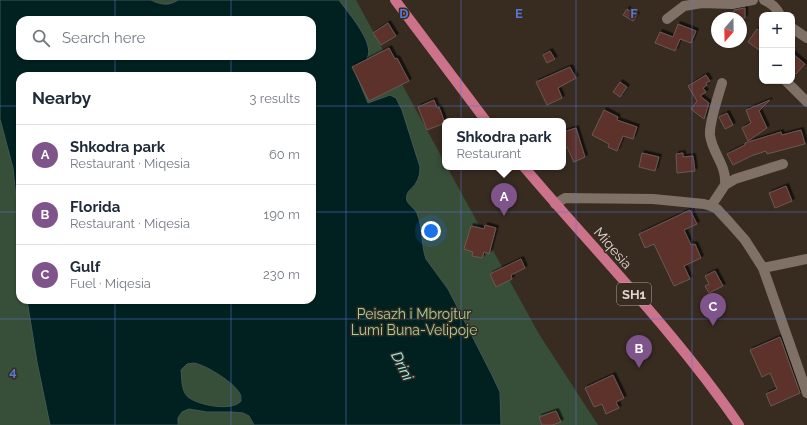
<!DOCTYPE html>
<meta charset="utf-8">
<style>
:root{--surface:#fff;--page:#f6f6f7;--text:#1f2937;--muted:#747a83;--line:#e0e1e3;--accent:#7f548a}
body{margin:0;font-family:Raleway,sans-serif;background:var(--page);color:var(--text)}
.controls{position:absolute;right:12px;top:12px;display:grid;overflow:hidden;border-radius:8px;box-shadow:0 1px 3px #0004}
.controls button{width:36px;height:36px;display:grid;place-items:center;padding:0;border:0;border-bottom:1px solid var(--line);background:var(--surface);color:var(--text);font:20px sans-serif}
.compass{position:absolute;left:711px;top:12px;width:36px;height:36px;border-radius:50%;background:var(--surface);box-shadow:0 1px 3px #0004;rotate:200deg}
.you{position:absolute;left:431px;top:231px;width:14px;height:14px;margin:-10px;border:3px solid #fff;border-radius:50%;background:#1a73e8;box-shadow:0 0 0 6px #1a73e833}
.badge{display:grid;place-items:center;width:26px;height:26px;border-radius:50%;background:var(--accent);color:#fff;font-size:13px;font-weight:700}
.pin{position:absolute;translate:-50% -33px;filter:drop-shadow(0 1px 2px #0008)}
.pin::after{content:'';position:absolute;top:21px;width:14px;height:12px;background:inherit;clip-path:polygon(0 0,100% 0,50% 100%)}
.popup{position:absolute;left:442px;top:118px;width:124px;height:52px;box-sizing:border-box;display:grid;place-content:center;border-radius:8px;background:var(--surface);filter:drop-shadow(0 1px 3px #0005);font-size:13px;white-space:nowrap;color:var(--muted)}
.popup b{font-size:15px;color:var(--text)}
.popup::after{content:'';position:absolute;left:50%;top:100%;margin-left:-8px;border:8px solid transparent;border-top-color:var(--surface)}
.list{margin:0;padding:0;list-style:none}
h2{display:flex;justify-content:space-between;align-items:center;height:52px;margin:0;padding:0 16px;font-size:17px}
h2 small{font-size:13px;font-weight:400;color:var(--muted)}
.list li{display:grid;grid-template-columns:26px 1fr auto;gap:12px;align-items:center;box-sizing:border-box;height:60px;padding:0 16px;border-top:1px solid var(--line)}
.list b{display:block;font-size:15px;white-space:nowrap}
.list p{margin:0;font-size:13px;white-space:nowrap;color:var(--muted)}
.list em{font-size:13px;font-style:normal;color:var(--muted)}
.icon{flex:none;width:22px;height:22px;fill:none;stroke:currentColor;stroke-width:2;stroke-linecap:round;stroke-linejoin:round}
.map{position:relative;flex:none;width:807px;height:425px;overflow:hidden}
.search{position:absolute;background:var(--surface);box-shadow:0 1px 3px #0004;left:16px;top:16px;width:300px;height:44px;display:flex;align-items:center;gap:10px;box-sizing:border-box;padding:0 14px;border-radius:12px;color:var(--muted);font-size:15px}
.panel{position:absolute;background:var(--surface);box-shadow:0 1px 3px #0004;left:16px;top:72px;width:300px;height:232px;border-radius:12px}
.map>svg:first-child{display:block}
.green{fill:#374e38;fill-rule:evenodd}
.water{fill:#012121;stroke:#435755;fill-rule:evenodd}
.building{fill:#5c322b;stroke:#6a5854;filter:url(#shadow)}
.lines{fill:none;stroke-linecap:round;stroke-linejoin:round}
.minor{stroke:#7f7165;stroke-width:10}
.major{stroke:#cc738b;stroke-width:10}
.grid{fill:none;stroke:#5777d5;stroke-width:1;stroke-opacity:0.55}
.labels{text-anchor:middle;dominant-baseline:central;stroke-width:3;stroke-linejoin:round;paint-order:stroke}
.shield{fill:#382c21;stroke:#aca39b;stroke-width:1}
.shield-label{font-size:13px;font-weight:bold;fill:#ded6cf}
.street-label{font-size:14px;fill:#ded6cf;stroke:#382c21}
.park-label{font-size:14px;fill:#9cd39e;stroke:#382c21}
.water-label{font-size:15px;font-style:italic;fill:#95f7f9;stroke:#382c21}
.grid-label{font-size:13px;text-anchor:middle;font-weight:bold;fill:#5777d5;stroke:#382c21;stroke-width:3;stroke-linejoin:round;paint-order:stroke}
</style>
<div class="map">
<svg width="807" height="425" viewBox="0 0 807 425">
<defs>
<filter id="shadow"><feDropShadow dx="2.5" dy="-2.5" stdDeviation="0" flood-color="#0009"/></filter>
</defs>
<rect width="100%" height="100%" fill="#382c21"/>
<path class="green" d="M0,0h356l89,163v4h2l92,167 59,91h-598zM20,20h292v36h-292zM20,76h292v224h-292z"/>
<path class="water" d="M0,0h151c10,5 18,6 27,0h161c8,12 42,48 25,62 -3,2 -8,4 -11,5l15,36 22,-8 6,3 6,12 18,57c0,6 -1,11 -4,16 -2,4 -8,7 -9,12 -3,8 7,12 10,18 6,15 4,32 9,46l22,30 43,84 9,19 1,33h-247l-5,-9 -6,-3 -11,-1h-25l-18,-3 -7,3 -4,6v7h-128l-13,-63 -10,-62h285v-224h-292v178l-3,-47 -4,-39 -13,-49zM20,20h292v36h-292zM194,363c12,2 41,20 46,31 1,1 1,6 1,7 -9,11 -43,4 -53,-4 -7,-6 -6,-19 -7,-27l6,-6z"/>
<path class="building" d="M745,8v10h-12l1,-8z
M627,9l10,6 -4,6 -10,-6z
M388,23l8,13 -15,9 -8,-12z
M678,24l18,7 -5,12 -11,-4 -5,12 -20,-8 5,-11 13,5z
M757,29l5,3v20l-14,-10z
M389,48l6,11 2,-1 12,23 -40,20 -17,-34z
M550,51l5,8 -8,4 -4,-8z
M792,53l13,11 -9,10 -4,-4z
M570,67l6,11 -18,10 4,10 -15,7 -11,-23z
M706,75l4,6 -4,2 1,2 -4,3 3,4 -6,4 9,7 -5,16 -13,-10 6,-8 -9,-15z
M620,82l7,5 -7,10 -7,-5z
M434,100l3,8 2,-1 6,16 -18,7 -9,-23z
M770,100l-11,11 8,17 -19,13 -6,-13 9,-5 -5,-13z
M604,110l14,7 -1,3 20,7 -4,12 -10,-3 -6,15 -9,-4 1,-3 -17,-9z
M727,113l6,12 -8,4 -6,-12z
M576,128l9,29 -11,5 -7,-15h-2l-2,-6v-9z
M801,130l4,14 -38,10 -1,-3 -15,5 -18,9 -6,-11 18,-9v-2l36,-11 1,3z
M642,153l17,4 -4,14 -16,-4z
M683,153v4l10,-1 2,15 -18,2 -1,-19z
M786,186l6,15 -17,7 -6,-15z
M690,210l7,14 -13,6 7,15 4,-1 6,14 -17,8 6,13 -16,7 -20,-42 -9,4 -6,-14z
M485,225l11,3 -7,26 -5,-2 -2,6 -10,-2 1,-4 -9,-3 7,-23 13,3z
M521,259l4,9 -14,7 1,4 -16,8 -6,-13z
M715,271l8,15 -14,7 -4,-7 4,-2 -4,-8z
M780,337l20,56 -29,13 -5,-12 11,-5 -7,-16 -8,4 -12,-27z
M613,375l11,23 -8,4 3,6 -13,6 -4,-10 -8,3 -9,-19z
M556,411l5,11 -9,3h-10l-3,-8z"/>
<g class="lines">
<path class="minor" d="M764,0c8,4 12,7 16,15
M667,19l17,-13 18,-3 30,1 21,-4
M792,28l15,10
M786,81l21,21
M722,83c-4,14 -13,39 -12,52 2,18 17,30 15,50
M555,204l10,-6 88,1 51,5 7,2 6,3 13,14 15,17 18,28 44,125
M711,206l14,-21 10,-6 48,-15
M763,268l44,-9"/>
<path class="major" d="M395,0l91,121
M524,167c72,85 152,166 215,258"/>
</g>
<path class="grid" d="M115,0v20M231,0v20M346,0v425M461,0v425M576,0v425M692,0v425M115,56v20M231,56v20M0,106h20M312,106h495M0,212h20M312,212h495M115,300v125M231,300v125M0,319h807"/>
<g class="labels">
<rect class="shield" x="617" y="283" width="34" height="22" rx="3"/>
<g class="shield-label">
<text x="634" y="294">SH1</text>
</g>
<g class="street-label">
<text transform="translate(613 248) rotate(49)">Miqesia</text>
</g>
<g class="park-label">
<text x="414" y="314">Peisazh i Mbrojtur<tspan x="414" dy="16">Lumi Buna-Velipoje</tspan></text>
</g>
<g class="water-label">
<text transform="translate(402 366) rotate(63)">Drini</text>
</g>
</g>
<g class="grid-label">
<text x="404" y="18">D</text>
<text x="519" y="18">E</text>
<text x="634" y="18">F</text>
<text x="13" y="376">4</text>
</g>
</svg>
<div class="controls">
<button>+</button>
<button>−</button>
</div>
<svg class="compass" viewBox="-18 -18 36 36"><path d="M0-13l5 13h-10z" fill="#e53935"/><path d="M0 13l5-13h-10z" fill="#747a83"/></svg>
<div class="you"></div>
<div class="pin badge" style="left:504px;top:216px">A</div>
<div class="popup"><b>Shkodra park</b>Restaurant</div>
<div class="pin badge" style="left:639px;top:368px">B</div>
<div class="pin badge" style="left:713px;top:326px">C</div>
<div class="search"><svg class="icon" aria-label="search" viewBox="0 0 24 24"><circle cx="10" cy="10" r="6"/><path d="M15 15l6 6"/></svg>Search here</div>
<section class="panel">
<h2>Nearby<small>3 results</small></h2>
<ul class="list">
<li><span class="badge">A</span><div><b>Shkodra park</b><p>Restaurant · Miqesia</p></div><em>60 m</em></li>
<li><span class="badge">B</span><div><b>Florida</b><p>Restaurant · Miqesia</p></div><em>190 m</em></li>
<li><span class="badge">C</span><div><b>Gulf</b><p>Fuel · Miqesia</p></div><em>230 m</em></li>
</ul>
</section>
</div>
